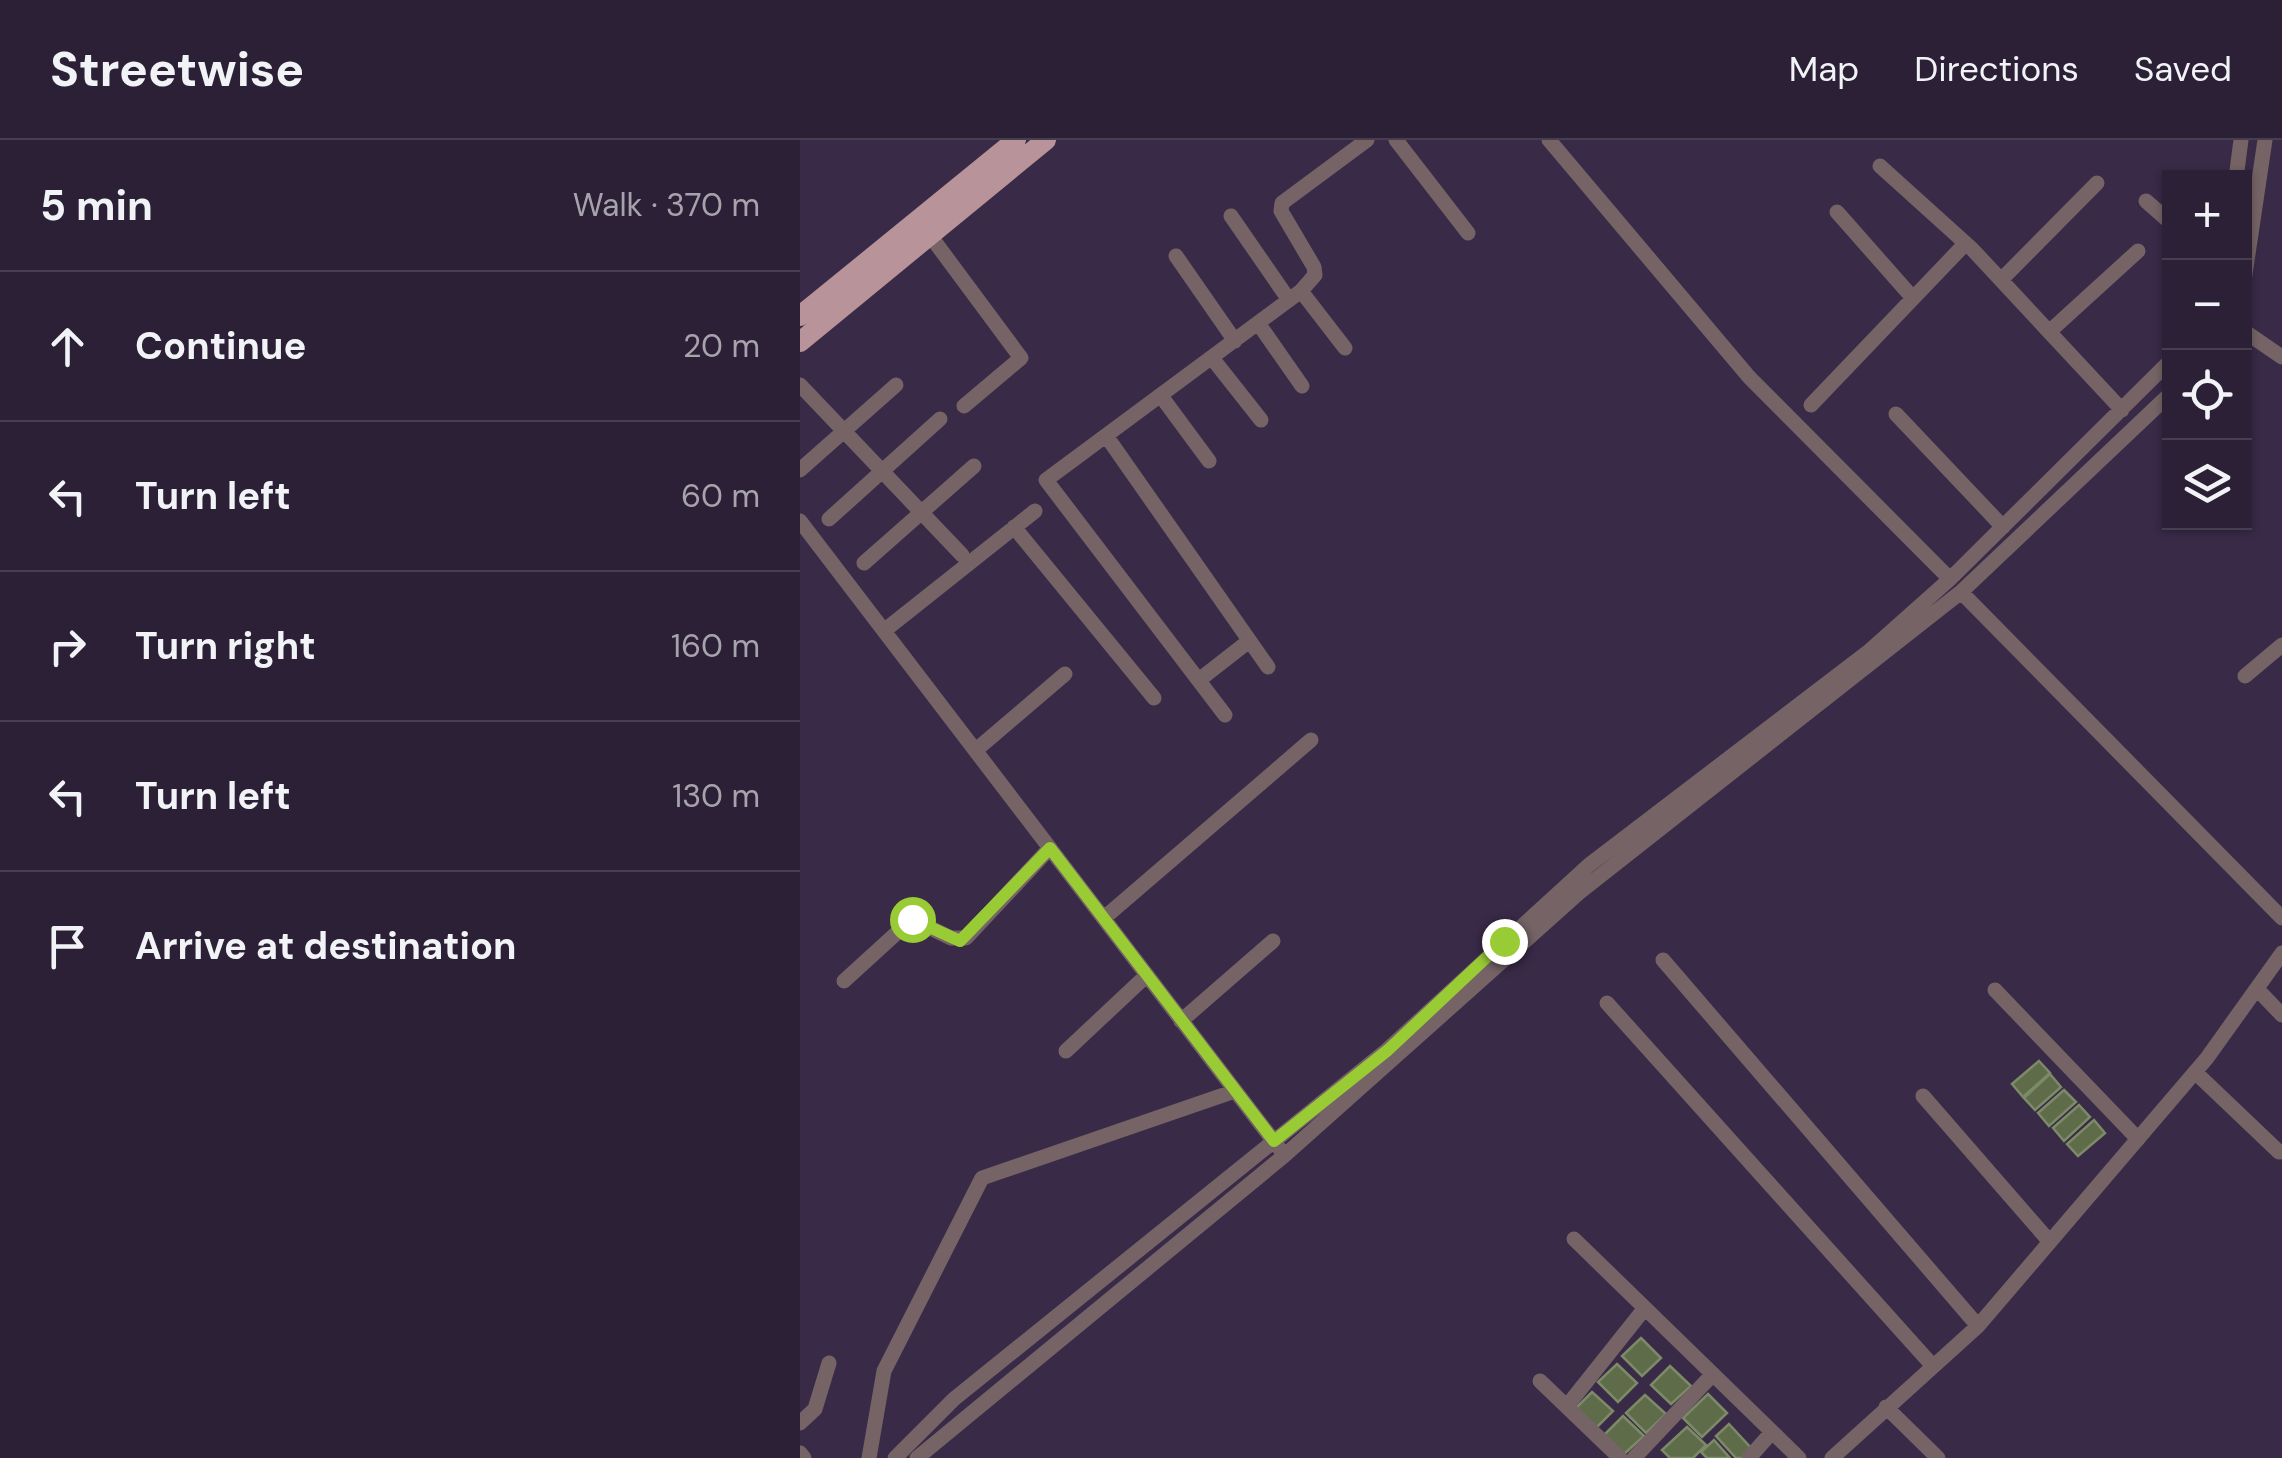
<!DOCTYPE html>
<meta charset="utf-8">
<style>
:root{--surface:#2b2035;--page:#372d41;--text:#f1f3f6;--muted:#a6a3ad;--line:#473e50}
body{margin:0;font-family:"DM Sans",sans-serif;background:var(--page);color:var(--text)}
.controls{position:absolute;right:30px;top:30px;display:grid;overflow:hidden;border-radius:0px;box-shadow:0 2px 8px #0004}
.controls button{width:90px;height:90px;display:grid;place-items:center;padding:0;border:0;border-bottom:2px solid var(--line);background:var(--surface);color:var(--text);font:50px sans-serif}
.stop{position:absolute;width:30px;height:30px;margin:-22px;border:8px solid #99cb35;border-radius:50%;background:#fff}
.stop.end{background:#99cb35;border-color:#fff;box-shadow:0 2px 10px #0008}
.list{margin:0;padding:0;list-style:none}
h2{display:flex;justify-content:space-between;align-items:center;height:130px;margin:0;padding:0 40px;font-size:42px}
h2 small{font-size:32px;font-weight:400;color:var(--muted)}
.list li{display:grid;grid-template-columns:65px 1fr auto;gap:30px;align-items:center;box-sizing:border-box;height:150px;padding:0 40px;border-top:2px solid var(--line)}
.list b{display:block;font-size:38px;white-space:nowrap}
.list em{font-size:32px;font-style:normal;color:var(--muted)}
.icon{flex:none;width:55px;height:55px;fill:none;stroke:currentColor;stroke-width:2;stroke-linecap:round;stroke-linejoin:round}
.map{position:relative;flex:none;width:1482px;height:1318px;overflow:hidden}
header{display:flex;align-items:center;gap:60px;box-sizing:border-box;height:140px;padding:0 50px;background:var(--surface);border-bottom:2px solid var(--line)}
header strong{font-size:48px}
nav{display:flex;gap:55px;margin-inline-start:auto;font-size:35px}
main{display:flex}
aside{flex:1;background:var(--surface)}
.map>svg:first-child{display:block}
.building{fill:#5e6c4a;stroke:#7c8a68;stroke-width:2.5}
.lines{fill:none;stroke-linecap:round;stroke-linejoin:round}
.minor{stroke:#756366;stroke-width:15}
.major{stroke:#b89399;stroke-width:20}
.route{stroke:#99cb35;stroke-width:12}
</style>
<header>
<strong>Streetwise</strong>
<nav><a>Map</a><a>Directions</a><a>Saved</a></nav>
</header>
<main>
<aside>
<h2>5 min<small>Walk · 370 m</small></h2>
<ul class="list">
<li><svg class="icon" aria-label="ahead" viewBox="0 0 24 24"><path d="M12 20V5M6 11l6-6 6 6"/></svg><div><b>Continue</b></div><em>20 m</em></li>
<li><svg class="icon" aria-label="left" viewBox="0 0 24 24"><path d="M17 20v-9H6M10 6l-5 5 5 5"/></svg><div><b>Turn left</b></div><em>60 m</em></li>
<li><svg class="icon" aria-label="right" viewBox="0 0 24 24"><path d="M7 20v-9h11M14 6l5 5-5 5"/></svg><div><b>Turn right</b></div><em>160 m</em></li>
<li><svg class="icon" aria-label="left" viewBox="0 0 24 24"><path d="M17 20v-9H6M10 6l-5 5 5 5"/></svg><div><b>Turn left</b></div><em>130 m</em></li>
<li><svg class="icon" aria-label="arrive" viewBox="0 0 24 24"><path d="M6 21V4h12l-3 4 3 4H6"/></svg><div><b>Arrive at destination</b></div></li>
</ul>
</aside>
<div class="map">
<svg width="1482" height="1318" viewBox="0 0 1482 1318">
<rect width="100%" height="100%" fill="#392a47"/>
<path class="building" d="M1239,921l11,12 -27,24 -11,-13z
M1250,934l11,13 -26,23 -11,-12z
M1264,950l12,12 -27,24 -11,-13z
M1279,965l11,12 -26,24 -11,-13z
M1294,980l11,13 -27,23 -11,-12z
M841,1198l20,20 -19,18 -20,-20z
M817,1224l20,19 -19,19 -20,-20z
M870,1226l21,20 -20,18 -20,-19z
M792,1252l21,19 -19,19 -20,-20z
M908,1254l19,19 -25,24 -19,-19z
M845,1255l21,19 -20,19 -20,-20z
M823,1276l21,20 -20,18 -20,-19z
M929,1284l23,25 -9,9h-7l-20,-22z
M887,1287l19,18 -13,13h-23l-8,-8z
M914,1300l16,18h-23l-6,-6z"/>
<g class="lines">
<path class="minor" d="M596,0l72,93
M749,0l200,237 201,202
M1080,26l92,83 150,161
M1436,38l5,-38
M1346,61l24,21
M1037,72l75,85
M431,76l58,84
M129,94l92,124 -57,48
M376,116l59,85
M1201,140l96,-97
M1444,141l21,-141
M501,151l44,57
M458,183l44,63
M1444,191l38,26
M1249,192l89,-81
M412,218l49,62
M0,245l162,170
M361,256l48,65
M1011,265l154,-161
M1096,274l107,113
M307,297l161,230
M0,330l96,-85
M29,379l111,-100
M0,381l479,627
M214,387l140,171
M64,423l110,-97
M1161,452l321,326
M85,490l150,-119
M1445,536l37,-31
M399,540l50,-39
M425,575l-179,-235 255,-189 14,-16 -1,-8 -33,-56 1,-8 85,-63
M176,610l89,-76
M304,778l207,-178
M863,820l315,366
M44,841l68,-62 39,19h15l84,-90
M1457,849l25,26
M1195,850l143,149
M807,863l325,362
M381,881l92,-80
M266,911l81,-76
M1395,932l84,80
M1123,956l127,146
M774,1099l225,219
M740,1241l80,77
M767,1266l78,-98
M1086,1267l52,51
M0,1283l15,-14 14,-46
M0,1313l4,5
M69,1318l15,-87 98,-193 253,-87
M95,1318l59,-59 433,-349 202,-185 279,-213 82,-73 220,-218
M117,1318l368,-303 296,-264 380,-299 209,-198
M834,1318l79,-84
M949,1318l23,-26
M1032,1318l146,-132 229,-268 75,-105"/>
<path class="major" d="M0,176l216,-176
M0,202l246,-202"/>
</g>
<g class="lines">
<path class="route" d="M112,779l48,22 90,-93 224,293 114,-91 116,-109"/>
</g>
</svg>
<div class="controls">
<button>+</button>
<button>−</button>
<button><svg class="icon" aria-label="locate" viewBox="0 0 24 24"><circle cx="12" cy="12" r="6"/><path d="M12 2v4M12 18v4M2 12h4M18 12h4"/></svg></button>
<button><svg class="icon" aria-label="layers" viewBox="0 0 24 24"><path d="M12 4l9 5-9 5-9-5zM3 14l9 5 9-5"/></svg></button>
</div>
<div class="stop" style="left:112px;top:779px"></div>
<div class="stop end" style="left:704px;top:801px"></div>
</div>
</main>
